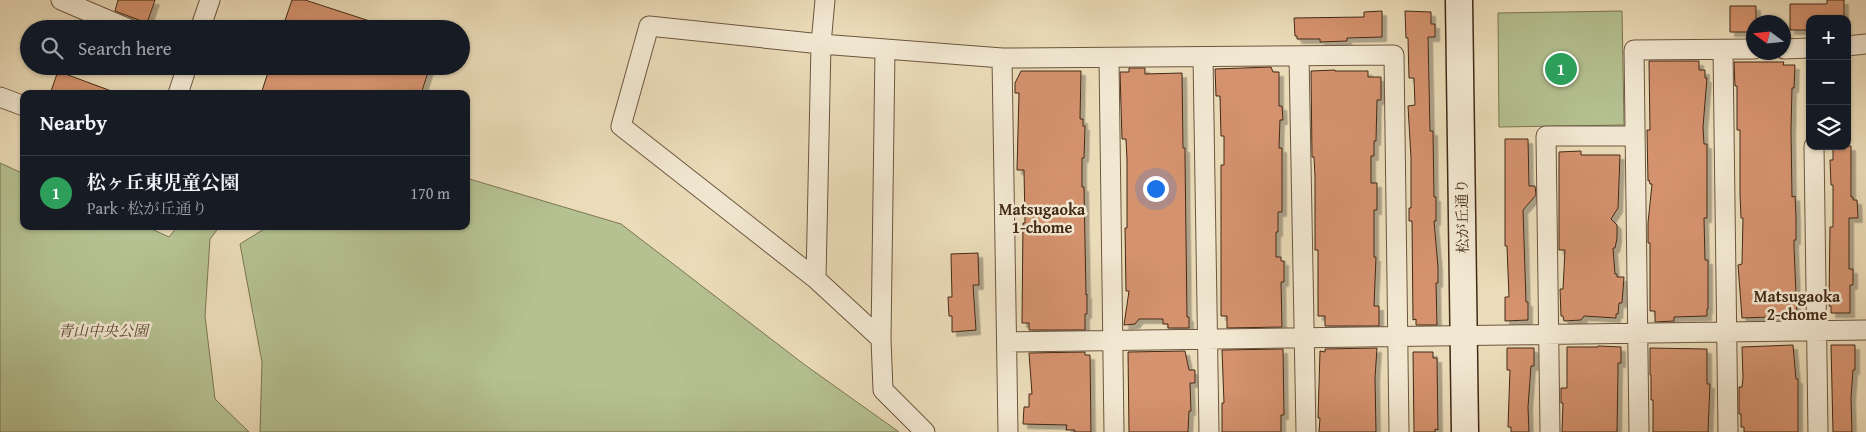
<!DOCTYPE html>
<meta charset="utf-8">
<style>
:root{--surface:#171b24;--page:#20242c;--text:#f1f3f6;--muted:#9ea1a6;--line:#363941;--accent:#d93025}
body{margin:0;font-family:"Gentium Book Plus","Noto Serif JP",serif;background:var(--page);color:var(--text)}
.controls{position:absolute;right:15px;top:15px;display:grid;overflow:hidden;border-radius:10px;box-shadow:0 1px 4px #0004}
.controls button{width:45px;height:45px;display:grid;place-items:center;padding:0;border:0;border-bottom:1px solid var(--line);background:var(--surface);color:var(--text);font:25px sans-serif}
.compass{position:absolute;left:1746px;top:15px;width:45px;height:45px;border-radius:50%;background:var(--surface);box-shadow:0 1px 4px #0004;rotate:285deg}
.you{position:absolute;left:1155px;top:188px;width:18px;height:18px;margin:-12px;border:4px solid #fff;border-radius:50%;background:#1a73e8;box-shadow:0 0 0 8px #1a73e833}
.badge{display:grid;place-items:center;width:32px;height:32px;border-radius:50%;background:var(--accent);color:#fff;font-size:16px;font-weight:700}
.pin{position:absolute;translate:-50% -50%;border:2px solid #fff;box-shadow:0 1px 5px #0006}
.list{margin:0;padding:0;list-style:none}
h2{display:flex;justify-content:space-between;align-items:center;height:65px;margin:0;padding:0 20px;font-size:21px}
h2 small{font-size:16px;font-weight:400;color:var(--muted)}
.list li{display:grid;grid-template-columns:32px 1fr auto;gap:15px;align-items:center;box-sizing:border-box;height:75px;padding:0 20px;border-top:1px solid var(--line)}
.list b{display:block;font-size:19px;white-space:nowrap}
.list p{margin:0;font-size:16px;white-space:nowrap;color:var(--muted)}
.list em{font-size:16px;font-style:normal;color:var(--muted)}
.icon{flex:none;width:28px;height:28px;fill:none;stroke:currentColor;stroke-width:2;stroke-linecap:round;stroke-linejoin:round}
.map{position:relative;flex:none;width:1866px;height:432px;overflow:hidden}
.search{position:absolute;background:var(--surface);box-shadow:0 1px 4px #0004;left:20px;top:20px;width:450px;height:55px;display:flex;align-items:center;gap:12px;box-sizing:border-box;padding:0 18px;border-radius:28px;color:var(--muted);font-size:19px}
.panel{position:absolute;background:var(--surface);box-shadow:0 1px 4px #0004;left:20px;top:90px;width:450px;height:140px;border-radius:10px}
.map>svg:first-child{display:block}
.green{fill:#b5c191;stroke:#7c7554}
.building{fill:#d4926e;stroke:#432916;filter:url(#shadow)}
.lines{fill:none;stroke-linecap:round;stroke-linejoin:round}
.street-casing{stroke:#6d563f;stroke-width:21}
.secondary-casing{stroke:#432916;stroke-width:29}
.street{stroke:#f2e8d2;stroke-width:19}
.secondary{stroke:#f2e8d2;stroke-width:26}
.labels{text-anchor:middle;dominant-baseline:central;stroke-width:5;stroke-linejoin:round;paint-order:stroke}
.street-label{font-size:15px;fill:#432916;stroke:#f2e8d2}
.park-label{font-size:15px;font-style:italic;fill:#5a472f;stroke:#f2e8d2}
.neighbourhood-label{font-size:16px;font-weight:bold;fill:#432916;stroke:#f2e8d2}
</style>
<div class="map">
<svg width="1866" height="432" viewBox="0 0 1866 432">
<defs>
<filter id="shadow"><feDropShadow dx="4.5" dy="4.5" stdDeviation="0" flood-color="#0004"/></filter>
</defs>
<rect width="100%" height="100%" fill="#ebdcb9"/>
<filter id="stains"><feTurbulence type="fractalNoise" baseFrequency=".004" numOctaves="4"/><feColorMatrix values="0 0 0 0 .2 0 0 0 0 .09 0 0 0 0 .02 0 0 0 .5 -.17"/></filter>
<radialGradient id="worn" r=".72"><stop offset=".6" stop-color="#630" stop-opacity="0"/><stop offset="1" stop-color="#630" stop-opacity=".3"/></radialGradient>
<path class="green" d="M1622,11l2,114 -125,2 -1,-114z
M0,163l24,11v52h121l24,11 9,-11h42l-10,13 -5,77 10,83 34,33h-249z
M466,178l155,46 184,141 94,67h-639l2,-70 -22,-118 29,-18h197z"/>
<path class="building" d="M118,0h37l-8,23 -32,-12z
M292,0h13l80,26v3h-103z
M1827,0h17v19h-34v11h-20v-26h37z
M1730,6h26v16l-4,1v9h-22z
M1382,11v26l-35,1v3l-27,1v-3h-23v-3h-2l-1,-18 70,-1v-5z
M1405,11l26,1v12h4v13h-7l2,94h3l1,66h2v24h-2l4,46v16h-2l1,42h-21v-6l-3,1 -1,-99h-3v-13h2v-50l-3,-52 7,-1 -1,-27h-5l-1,-40h-2z
M1649,61h50v9h6v8h2l-4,49 1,17h3v74h-3l1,42h3v49h-1v7l-33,1v4l-19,1v-11h-5v-68h-2v-20l4,-39h-2l-1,-4 -1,1 -1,-51h3z
M1734,62h50l-1,3h12l-1,23h-2l-1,42 1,67 3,-1 1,20v24h-2v7l3,69 -55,2 -4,-53 4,-1 1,-46h-2l-1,-23v-65h-3v-44h-2z
M270,66h160l-9,28h-160z
M1271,67l2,5h6v34h3l1,14h-3l-1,28h3v64h-4v20h-2v25h5v4h3v21h-3l1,45 -55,1v-12h-6v-151h3v-29h-3l-1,-40h-4l-1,-27z
M1129,68h16v6l37,-1 1,75h2v7l2,162h2v11h-21v-4h-5v-5h-24l-4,5 -11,1 5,-34h-3l-1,-63h2v-68l-1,-21h-4l-2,-67h9z
M1335,70v1h33v6h13v23h-4l-1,41h-2v15h-3v27h6v27h-3v47h2l-2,49h5v20h-54v-10h-7v-66h-3v-74l-1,-19h-2l-1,-86z
M1021,71h60l-1,48h3v7h2l-1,32h-2v29h2l2,108 1,-1v20h-2v16h-56v-7h-7l1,-100h2l-1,-53h-7l2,-77h-4v-10z
M60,72l54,20 -1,2h-63l7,-20 2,1z
M1505,139h23l1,47h6l1,9 -13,15 3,92h2v18l-23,1v-24h4l-2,-51h-2z
M1833,146h18v51h2v3h4l1,18h-9v51h4v16h-3v28h-19v-7h-2l1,-79h3v-42h-2l-1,-25h3z
M1581,151v4h39l-2,53 -7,11 6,6v13l-2,10h-2l2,26h2v3h7l-2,26h-3l-1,11h-2v4l-32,-2 -3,4 -17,1 -1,-5h-2l-1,-27h3l2,-39h-6v-98z
M978,253l1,32h-6l3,45 -24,2v-16h-3l-1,-19h4l-1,-43z
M1793,345l3,34h2v53h-54v-5h-3v-13h-2v-27h3l1,-9 -1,-31z
M1831,345h24v25h-2l-2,28 1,34h-19z
M1598,346l23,1v16h-3v7l-1,62h-55l1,-29h-2v-15h6v-41h31z
M1377,348l-2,30 1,54h-57l1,-14h-2l2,-67 5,1v-3z
M1507,348h27v18h-3l-3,41 1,25h-18v-5h-3l2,-57h-3z
M1650,348l57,1v35h3l-2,48h-55v-32h-2v-25h-1z
M1283,349l1,66h-3v17h-59v-29h2l-2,-53z
M1185,351l4,19h6v13h-5l1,28h-2l-1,21h-59l-1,-80z
M1085,352v3h5l1,77h-17l1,-2h-9l1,-5 -44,-1 1,-17h5v-13h3l-3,-41z
M1413,352h20v6h4l1,72 -3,-1v3h-21z"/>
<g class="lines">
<g class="street-casing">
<path id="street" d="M61,0l68,29
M200,29l10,-29
M1847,46l19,-2
M1784,49l26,-1
M885,50l-4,289 2,51 42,42
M1723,50l5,382
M1299,56l7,376
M1203,57l6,375
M1002,58l6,374
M1109,59l5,373
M178,94l9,-28
M0,97l24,9
M1814,146l4,286
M816,279l5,-235 4,-44
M881,339l-65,-60 -195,-153 28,-100 172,18 181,14 392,-3 5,377
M1007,342l859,-12
M1550,432l-4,-296h89
M1639,432l-5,-382 120,-1"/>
</g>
<g class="secondary-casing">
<path id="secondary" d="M1459,0l6,432"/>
</g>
<use href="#street" class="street"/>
<use href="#secondary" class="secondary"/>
</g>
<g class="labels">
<g class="street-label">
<text transform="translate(1462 216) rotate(-91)">松が丘通り</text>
</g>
<g class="park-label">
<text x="103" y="330">青山中央公園</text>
</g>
<g class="neighbourhood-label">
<text x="1042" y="209">Matsugaoka<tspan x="1042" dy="18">1-chome</tspan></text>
<text x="1797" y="296">Matsugaoka<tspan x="1797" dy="18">2-chome</tspan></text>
</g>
</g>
<rect width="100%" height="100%" filter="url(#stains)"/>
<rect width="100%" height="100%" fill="url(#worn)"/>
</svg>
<div class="controls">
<button>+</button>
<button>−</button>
<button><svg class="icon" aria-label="layers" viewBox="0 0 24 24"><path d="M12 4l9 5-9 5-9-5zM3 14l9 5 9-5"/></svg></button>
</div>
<svg class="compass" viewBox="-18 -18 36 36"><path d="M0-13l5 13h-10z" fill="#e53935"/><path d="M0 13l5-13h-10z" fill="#9ea1a6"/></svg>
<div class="you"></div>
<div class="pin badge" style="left:1561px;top:69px;background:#2e9e5b">1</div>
<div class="search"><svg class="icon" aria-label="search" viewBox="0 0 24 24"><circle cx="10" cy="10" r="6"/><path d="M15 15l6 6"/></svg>Search here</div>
<section class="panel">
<h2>Nearby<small></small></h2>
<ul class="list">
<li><span class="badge" style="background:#2e9e5b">1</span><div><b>松ヶ丘東児童公園</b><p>Park · 松が丘通り</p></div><em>170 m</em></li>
</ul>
</section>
</div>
